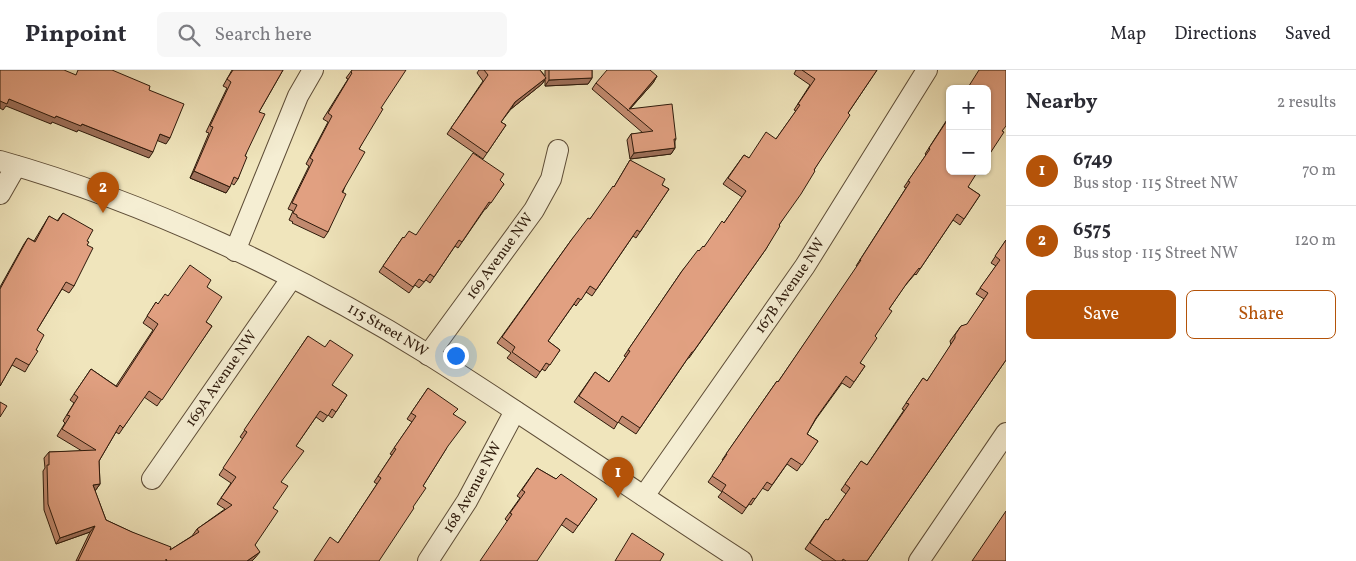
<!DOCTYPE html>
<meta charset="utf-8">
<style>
:root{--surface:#fff;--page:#f7f7f7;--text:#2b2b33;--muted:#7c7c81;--line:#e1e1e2;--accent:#b45309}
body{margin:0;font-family:Vollkorn,serif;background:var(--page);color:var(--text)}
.controls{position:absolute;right:15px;top:15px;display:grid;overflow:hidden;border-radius:8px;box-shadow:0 1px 4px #0004}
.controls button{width:45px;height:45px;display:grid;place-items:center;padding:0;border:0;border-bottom:1px solid var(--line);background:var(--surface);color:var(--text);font:25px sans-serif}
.you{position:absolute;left:455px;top:285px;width:18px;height:18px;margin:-12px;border:4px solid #fff;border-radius:50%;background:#1a73e8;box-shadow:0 0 0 8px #1a73e833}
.badge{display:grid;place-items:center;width:32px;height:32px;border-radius:50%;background:var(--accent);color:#fff;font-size:16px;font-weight:700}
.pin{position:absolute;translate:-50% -41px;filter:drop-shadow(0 1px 2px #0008)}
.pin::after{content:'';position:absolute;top:26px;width:18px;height:15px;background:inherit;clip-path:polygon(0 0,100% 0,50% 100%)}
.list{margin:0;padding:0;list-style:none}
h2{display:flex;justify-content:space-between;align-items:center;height:65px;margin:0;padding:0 20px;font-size:21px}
h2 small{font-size:16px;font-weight:400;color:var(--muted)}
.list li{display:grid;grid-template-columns:32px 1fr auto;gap:15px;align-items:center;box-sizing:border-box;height:70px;padding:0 20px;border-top:1px solid var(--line)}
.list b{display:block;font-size:19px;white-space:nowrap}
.list p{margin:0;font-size:16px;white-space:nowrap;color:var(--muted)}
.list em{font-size:16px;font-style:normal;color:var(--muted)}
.actions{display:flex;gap:10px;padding:15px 20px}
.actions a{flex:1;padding:11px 0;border:1px solid var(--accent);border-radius:8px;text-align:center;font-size:18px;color:var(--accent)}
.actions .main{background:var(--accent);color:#fff}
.icon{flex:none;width:28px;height:28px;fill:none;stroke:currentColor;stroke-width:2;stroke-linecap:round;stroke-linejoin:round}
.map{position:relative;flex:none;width:1006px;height:491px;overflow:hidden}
header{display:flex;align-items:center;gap:30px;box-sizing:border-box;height:70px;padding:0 25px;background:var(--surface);border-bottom:1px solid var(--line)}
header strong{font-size:24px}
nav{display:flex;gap:28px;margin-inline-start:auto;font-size:18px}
.search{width:350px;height:45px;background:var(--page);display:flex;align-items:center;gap:12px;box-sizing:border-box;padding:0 18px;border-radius:8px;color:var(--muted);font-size:19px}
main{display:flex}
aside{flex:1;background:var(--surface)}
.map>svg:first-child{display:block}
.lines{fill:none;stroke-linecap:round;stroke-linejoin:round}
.minor-casing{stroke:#5e4d37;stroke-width:22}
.minor{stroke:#f5eed3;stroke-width:20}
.wall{fill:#c28a6f;stroke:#2e1a0b}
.shaded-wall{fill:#9e705a;stroke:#2e1a0b}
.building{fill:#e1a081;stroke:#2e1a0b}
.labels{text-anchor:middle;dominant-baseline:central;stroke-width:4;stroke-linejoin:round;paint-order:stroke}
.street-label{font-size:15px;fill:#2e1a0b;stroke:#f5eed3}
</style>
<header>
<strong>Pinpoint</strong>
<div class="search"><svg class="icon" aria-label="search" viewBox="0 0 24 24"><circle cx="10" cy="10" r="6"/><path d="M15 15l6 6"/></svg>Search here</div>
<nav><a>Map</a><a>Directions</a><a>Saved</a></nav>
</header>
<main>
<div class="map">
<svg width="1006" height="491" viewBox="0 0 1006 491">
<rect width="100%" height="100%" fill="#f0e5bc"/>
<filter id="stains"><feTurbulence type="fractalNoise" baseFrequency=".004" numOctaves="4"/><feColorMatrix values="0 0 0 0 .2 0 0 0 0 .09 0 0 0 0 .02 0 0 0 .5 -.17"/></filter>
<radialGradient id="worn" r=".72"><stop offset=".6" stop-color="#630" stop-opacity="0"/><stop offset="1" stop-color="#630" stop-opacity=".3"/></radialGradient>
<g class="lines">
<g class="minor-casing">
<g id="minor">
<path id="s1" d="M0,91c146,41 301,114 429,194 106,67 208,138 313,206"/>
<path d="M0,124l16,-28"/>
<path d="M235,181l63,-155 15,-26"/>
<path id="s2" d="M428,285l106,-145 17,-31 7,-29"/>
<path id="s3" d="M152,409l139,-200"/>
<path id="s4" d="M644,426l161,-230 122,-196"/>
<path id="s5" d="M428,491l39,-60 48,-90"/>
<path d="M919,491l87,-128"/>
</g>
</g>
<use href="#minor" class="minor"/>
</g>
<path class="wall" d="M232,0h51l-24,42 -21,67 -4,6 -3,-2 -5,10 -36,-15 19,-45 -3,-1 21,-44 -4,-2z
M352,0l29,38 -22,41 -31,83 -4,6 -32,-15 1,-1 -4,-2 4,-9 -5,-2 21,-43 -3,-2 22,-42 -5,-3 25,-40 -2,-1z
M479,0h61l5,6v-6h47v8l-4,6 -43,2v-6l-3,4 -31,25 -10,13 5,3 -23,34 -36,-25 36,-53 -6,-8z
M796,0h81l-29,43 -34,57 -35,55 -13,24 -77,109h-1l-52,76 -18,-12 -4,7 -40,-27 21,-30 14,10 17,-25 -2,-1 58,-85 17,-20 5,-4 20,-24 18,-26 -19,-13 21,-29 5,3 27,-19 20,-28 -2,-1 16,-25 -16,-11z
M657,6l-4,7 -23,26 46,30 -1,2v7l-4,6 -41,5 -3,-19 4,-6 12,-1 -51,-44 4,-6z
M950,45l18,72 12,8 -20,30 -7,-5 -37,55 -1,-1 -11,13 -15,22 -14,27 -15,27 5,3 -15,22 -8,-5 -26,36 -9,15 11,7 -21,30 -10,-7 -19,27 -6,-3 -11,17 -2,-1 -7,10 -24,-17 4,-5 -14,-10 15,-21 -1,-1 55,-79 1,1 79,-115 -1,-1 50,-78 -2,-1 22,-32 -1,-1z
M630,90l32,25 7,4 -33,49 -3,-2 -41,60 -6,-4 -10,14 -2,-2 -26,37 12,9 -15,21 -3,-2 -6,9 -29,-20 4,-5 -14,-10 75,-104 18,-20 24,-32z
M500,110l4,4 -18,25h-1l-27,39 -3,-2 -25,37 -4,-3 -7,8 -4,-3 -6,8 -30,-21 24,-35 1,1 12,-3z
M63,143l24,28v4l-13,41 -5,7 -7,-4 -25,41 -1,20 -7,15 -4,7 -13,-7 -12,21v-99l24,-43 4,-6 6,3 15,-25 8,5z
M1006,170v120l-139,201h-44l-18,-12 20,-29h3l18,-26 -5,-4 20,-29 6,4 37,-55 -2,-1 21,-31 4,3 24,-36 -1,-4 11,-15 6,-1 17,-26 -8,-5 20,-28 -5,-3z
M207,217l-1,35 6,4 -55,80 -13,-9 -25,37 -3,-2 -17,29 1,23 -5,7 11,29 64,30 22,-14 5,-7 28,-20 -8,-5 14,-21 -12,-8 24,-36 -3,-2 68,-101 24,49 15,10 -15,23 -4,-3 -5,7 -7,-5 -20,29 -15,36 -8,26 -18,37v13l-3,3h-176l14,-29 -34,12 -12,-34 -1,-39 2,-3 -1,-10 5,-6 33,-1 -25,-15 8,-13 -2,-2 11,-18 -4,-3 21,-31 25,17 37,-56 -10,-7 13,-21 2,2 10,-8z
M428,318l26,26 -8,35 -23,37 -109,75 24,-18 39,-59 -3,-2 18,-27 -2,-1 22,-32 -5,-3z
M537,398l19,11 41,20 -24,34 -11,-8 -55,-4 -2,-2 15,-21 -3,-2z"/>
<path class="shaded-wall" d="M657,6l-4,7 -25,28v-1z
M546,8l-4,6 -31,25 4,-7z
M592,8l-4,6 -43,2 4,-6z
M9,29l47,17 26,8 71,28 -4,6 -71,-28 -1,2 -25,-10 -1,2 -45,-18 -3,4 -3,-2v-7z
M160,64l10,4 -4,6 -10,-4z
M675,78l-4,6 -41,5 4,-6z
M194,101l36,16 -4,6 -36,-15z
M100,414l-5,7 -2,-6z
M95,456l-5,6 -34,12 4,-6z
M260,482l-5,6 -3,3h-5z"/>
<path class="building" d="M0,0h64l12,5 2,-5h34l38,16 -1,4 35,14 -14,34 -10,-4 -7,18 -71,-28 -1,2 -25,-10 -1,2 -46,-19 -2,5 -7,-3z
M233,0h50l-24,42 6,2 -20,42 2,1 -9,22 -4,-2 -4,10 -36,-16 19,-44 -3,-1 21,-44 -4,-3z
M352,0h54l-25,38 2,1 -24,40 6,3 -23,40 4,2 -18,38 -31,-15v-2l-4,-2 4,-8 -5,-2 21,-43 -3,-2 22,-42 -4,-3 24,-40 -1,-1z
M484,0h56l6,8 -31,24 -14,20 5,3 -19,28 -36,-25 37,-53z
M549,0h43v8l-43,2z
M607,0h43l7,6 -28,33 43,-5 4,35h-2l1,9 -41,5 -3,-19 22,-3 -57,-48z
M802,0h75l-29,43 2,2 -36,55 1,1 -14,23 -22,31 1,1 -14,23 -73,103h-1l-52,76 -18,-12 -4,7 -39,-27 16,-24 14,10 21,-31 -2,-1 54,-79 16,-21 1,1 4,-5 1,1 18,-26 2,2 22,-32 -18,-13 16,-23 5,3 17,-26 10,7 24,-34 -2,-1 17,-25z
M979,0h27v56l-4,5 2,1 -17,26v-69h-20z
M950,46v55h28l-10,16 12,8 -16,24 -7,-5 -37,55 -1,-1 -12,15 -18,26 3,2 -17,25 2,2 -17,25 5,3 -11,16 -8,-6 -30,42 -9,16 11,7 -16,24 -11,-7 -19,27 -5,-3 -12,17 -2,-1 -7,10 -24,-17 4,-6 -14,-9 15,-22h-1l51,-73 1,1 83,-122h-1l50,-78 -2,-1 22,-32 -1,-1z
M473,83l31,21 -4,6 4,4 -13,19 -2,-1 -27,40 -3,-2 -25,37 -4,-3 -6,8 -5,-3 -6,8 -30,-21 20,-29 1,1 5,-7 7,4z
M630,90l35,19 -3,6 7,4 -29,43 -3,-2 -41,60 -6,-4 -9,14 -3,-2 -30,43 12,9 -10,15 -4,-2 -6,9 -28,-20 3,-5 -13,-10 70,-98 16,-21 2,1 23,-33 1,1z
M63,143l30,17 -6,11 2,1 -2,3 6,3 -19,38 -8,-4 -29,48 7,5 -8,15 2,1 -9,14 -13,-7 -16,28v-97l28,-51 7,4 14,-26 9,5z
M1006,170v120l-139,201h-21l-3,-2 -1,2h-6l-26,-18 15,-23 1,-1 2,1 22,-32 -5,-4 16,-23 6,4 42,-61 -3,-1 17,-25 4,3 28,-43v-3l6,-9 6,-2 21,-31 -8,-5 20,-28 -5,-4z
M190,195l21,15 -4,7 15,10 -16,25 6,4 -50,74 -13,-9 -26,37 -3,-3 -21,36 1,23 -7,1 13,35 26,12 39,15 -1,3 29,-18 -2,-3 35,-24 -11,-7 15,-21 -13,-9 24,-36 -3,-2 64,-94 17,11 5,-7 23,15 -21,30 15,10 -11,17 -4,-3 -4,7 -8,-5 -24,35 8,5 -23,31 7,4 -15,22 5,3 -23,34 5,7 -13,9h-80l-1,-2v2h-88l17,-35 -35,12 -12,-34 -1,-39h2v-13l47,-2 -34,-21 8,-13 -3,-1 11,-18 -4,-3 17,-25 26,18 41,-63 -11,-8 9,-14 2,2 7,-10 3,2z
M428,318l30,21 -5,5 13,8 -18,24 -25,40 3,2 -13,19 1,1 -35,53h-65l16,-24 8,6 43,-65 -3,-2 18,-27 -2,-1 22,-32 -5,-3z
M0,332l7,4 -7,11z
M537,398l19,11 5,-5 36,25 -19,27 -12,-8 -29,43h-57l32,-47 -2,-1 15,-21 -3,-2z
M1006,441v50h-34z
M632,463l32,21 -4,7h-45z"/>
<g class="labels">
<g class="street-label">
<text stroke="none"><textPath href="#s2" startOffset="122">169 Avenue NW</textPath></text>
<text stroke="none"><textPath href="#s4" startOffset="256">167B Avenue NW</textPath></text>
<text stroke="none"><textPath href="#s1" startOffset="424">115 Street NW</textPath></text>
<text stroke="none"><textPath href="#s3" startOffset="122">169A Avenue NW</textPath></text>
<text stroke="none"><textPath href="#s5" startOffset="86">168 Avenue NW</textPath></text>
</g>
</g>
<rect width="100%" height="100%" filter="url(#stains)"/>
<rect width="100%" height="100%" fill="url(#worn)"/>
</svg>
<div class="controls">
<button>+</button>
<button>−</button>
</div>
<div class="you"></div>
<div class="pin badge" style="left:618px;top:428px">1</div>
<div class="pin badge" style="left:103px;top:143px">2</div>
</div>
<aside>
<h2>Nearby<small>2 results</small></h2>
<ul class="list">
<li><span class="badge">1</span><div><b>6749</b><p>Bus stop · 115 Street NW</p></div><em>70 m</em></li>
<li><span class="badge">2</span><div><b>6575</b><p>Bus stop · 115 Street NW</p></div><em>120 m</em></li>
</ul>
<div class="actions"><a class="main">Save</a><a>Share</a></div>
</aside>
</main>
